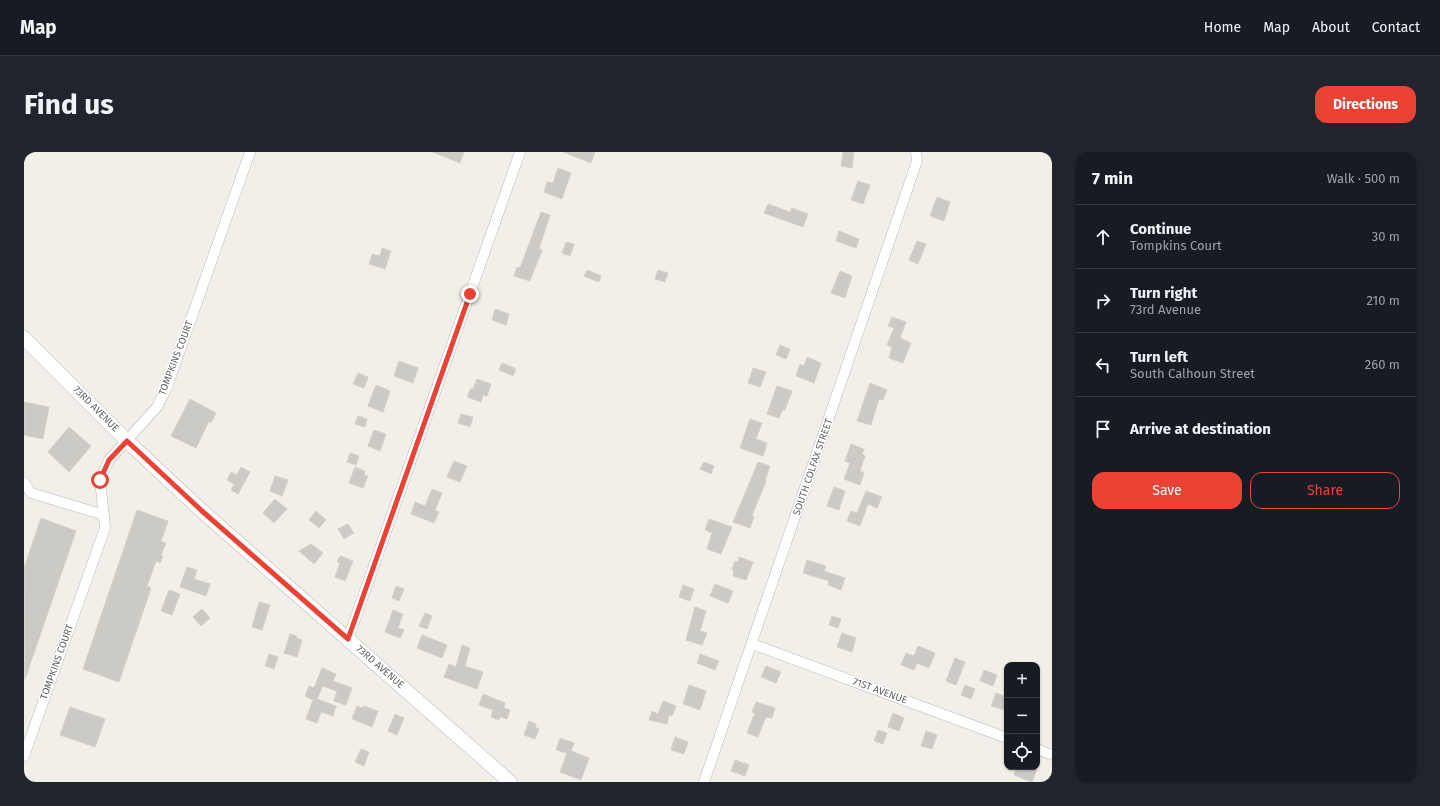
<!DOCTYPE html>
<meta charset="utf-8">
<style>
:root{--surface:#171b24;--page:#20242c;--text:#f1f3f6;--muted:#9ea1a6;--line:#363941;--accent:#ea4335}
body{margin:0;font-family:"Fira Sans",sans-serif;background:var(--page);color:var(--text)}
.controls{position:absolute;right:12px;bottom:12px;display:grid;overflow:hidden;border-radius:8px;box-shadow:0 1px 3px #0004}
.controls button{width:36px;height:36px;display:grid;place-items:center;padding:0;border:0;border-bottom:1px solid var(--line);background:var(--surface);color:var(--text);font:20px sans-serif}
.stop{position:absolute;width:12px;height:12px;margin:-9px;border:3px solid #ea4335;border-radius:50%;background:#fff}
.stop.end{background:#ea4335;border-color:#fff;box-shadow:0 1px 4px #0008}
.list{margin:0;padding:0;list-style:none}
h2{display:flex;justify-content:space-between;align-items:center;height:52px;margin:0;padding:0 16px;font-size:17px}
h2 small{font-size:13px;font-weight:400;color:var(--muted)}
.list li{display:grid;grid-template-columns:26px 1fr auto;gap:12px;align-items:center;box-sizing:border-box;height:64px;padding:0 16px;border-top:1px solid var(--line)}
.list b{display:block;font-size:15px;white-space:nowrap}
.list p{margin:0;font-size:13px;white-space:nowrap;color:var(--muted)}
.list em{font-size:13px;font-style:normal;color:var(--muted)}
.actions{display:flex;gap:8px;padding:12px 16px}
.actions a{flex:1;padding:9px 0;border:1px solid var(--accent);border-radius:12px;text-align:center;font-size:14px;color:var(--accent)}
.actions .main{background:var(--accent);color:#fff}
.icon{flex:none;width:22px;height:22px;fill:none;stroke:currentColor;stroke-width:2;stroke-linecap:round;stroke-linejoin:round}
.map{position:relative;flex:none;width:1028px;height:630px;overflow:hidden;border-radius:12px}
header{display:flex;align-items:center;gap:24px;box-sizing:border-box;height:56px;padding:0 20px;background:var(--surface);border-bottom:1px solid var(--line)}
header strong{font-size:19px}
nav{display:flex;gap:22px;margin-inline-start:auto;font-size:14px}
.intro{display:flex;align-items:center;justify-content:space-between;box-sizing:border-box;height:96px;padding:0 24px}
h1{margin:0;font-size:28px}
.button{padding:10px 18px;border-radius:12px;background:var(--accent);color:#fff;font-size:14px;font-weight:700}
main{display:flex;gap:24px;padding:0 24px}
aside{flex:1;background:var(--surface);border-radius:12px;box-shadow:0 1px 3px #0004}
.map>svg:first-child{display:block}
.building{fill:#cccac5;stroke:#d6d1c6}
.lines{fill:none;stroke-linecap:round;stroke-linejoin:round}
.street-casing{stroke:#b5b8bc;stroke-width:11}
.secondary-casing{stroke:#b6babf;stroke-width:15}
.street{stroke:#fff;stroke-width:10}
.secondary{stroke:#fff;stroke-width:14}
.route{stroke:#ea4335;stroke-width:5}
.labels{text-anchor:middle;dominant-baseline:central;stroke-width:3;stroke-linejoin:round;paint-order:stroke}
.street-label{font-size:10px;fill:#5f6368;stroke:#fff}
</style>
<header>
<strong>Map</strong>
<nav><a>Home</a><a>Map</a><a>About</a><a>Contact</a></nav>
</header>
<div class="intro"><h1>Find us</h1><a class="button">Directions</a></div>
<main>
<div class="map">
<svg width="1028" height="630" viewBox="0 0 1028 630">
<rect width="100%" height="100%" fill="#f1efe8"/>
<path class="building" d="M409,0h31l-4,11z
M539,0h32l-4,11z
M819,0h11l-2,16 -11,-2z
M534,16l13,5 -9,26 -18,-7 3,-10 6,1z
M834,29l12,4 -7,19 -12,-4z
M913,45l13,5 -6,19 -14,-5z
M744,52l22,8 2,-4 16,6 -5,13 -39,-14z
M517,60l9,3 -11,34 3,1 -12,31 -16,-5 3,-9 3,1z
M815,79l20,8 -3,9 -20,-7z
M893,89l9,3 -8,20 -9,-4z
M542,90l8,2 -4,12 -8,-3z
M358,96l9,3 -6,18 -16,-5 3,-10 8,2z
M563,118l14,6 -2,6 -15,-6z
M634,118l10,3 -3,9 -10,-3z
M816,119l12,5 -7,22 -14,-5z
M471,157l14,5 -3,11 -14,-5z
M868,165l14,5 -6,16 11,5 -8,20 -14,-5 3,-11 -5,-2 7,-17 -6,-2z
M756,193l10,4 -4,10 -10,-4z
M783,205l14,6 -7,20 -18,-7 4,-12 4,2z
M375,209l19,7 -5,15 -19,-7z
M478,211l14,6 -3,7 -14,-6z
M729,216l13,4 -6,15 -12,-4z
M334,221l10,4 -4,11 -11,-4z
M453,227l14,5 -4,12 -4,-1 -2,7 -14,-5 4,-9 2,1z
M846,231l17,7 -4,10 -4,-1 -8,26 -14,-4z
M352,233l14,6 -7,21 -15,-6z
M753,234l15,5 -7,19 -2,-1 -4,9 -12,-4z
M166,247l26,14 -5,10 -2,-2 -13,27 -25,-12z
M0,250l25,5 -6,32 -19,-4z
M437,262l12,3 -3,10 -12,-4z
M334,264l9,3 -2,8 -10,-3z
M726,267l12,4 -6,16 11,4 -4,13 -23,-8z
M45,275l22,19 -22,26 -21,-20z
M350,278l12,4 -6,17 -12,-5z
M827,292l13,5 -2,5 3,2 -5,15 4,2 -4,12 -16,-6 6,-16 -5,-2z
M326,301l9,3 -3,9 -9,-3z
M430,309l13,5 -7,16 -13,-5z
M680,310l10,4 -3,8 -11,-5z
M734,310l12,4 -5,15h1l-14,35 2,1 -4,11 -17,-6z
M217,315l9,5 -12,22 -7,-4 3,-6 -7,-4 4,-8 6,3z
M331,315l10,4 -1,4 4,1 -5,12 -14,-5z
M251,324l13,4 -6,16 -12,-5z
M810,335l11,4 -6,19 -12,-4z
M408,337l10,4 -7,17 4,2 -5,11 -23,-9 4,-12 10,4z
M842,339l16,6 -5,11 -9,-4 -8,22 -13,-5 4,-10 6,2z
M251,347l12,10 -13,14 -11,-10z
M113,358l31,11 -7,20 5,2 -5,12 2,1 -3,7 -4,-2 -9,25 4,2 -32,94 -36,-13z
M292,359l10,9 -7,8 -10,-8z
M17,366l35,13 -51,148 -1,-111z
M685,367l23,8 -11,27 -14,-5 5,-16 -7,-3z
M324,372l6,9 -10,6 -6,-10z
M287,392l12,9 -9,11 -15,-13z
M316,404l13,5 -8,20 -10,-4 5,-14 -3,-1z
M715,405l14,5 -7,18 -13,-4 1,-5 -2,-1 3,-9 3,1z
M783,408l19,6 -2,5 21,7 -4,12 -13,-5 1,-4 -26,-8z
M163,415l10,3 -3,9 16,5 -4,12 -26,-9z
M691,432l18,7 -5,12 -18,-7z
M659,433l11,4 -4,12 -11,-4z
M372,434l8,3 -5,12 -7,-3z
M145,438l11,4 -8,21 -11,-4z
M235,450l11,3 -8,25 -10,-3z
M671,455l11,4 -6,20 7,2 -5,12 -16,-5z
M178,457l8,9 -9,8 -8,-9z
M369,458l10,4 -5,14 6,2 -4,8 -15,-6z
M401,461l7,3 -5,13 -8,-3z
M808,464l9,3 -3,9 -9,-3z
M818,481l14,5 -4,14 -15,-5z
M266,482l7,2 -1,2 6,2 -5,17 -13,-4z
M398,483l25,10 -5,13 -25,-10z
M438,493l8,3 -5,18 18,6 -6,17 -33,-12 5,-13 7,3z
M894,494l17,7 -6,15 -12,-5 -3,7 -13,-5 5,-12 8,3z
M245,502l9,3 -4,12 -9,-3z
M676,502l19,7 -4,9 -18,-7z
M931,506l10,4 -9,23 -10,-4z
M742,514l15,6 -5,11 -15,-6z
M298,516l14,6 -3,7 19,7 -6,17 -12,-4 3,-10 -14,-5 -6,13 19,7 -3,10 -12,-4 -4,11 -11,-4 7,-19 -8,-4 4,-10 5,2z
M960,518l13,5 -4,11 -13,-5z
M665,533l17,6 -6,19 -17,-6z
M941,533l10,4 -4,10 -10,-4z
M972,541l11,4 -2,13 -14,-4z
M459,542l22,9 -1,5 6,2 -3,9 -7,-2 -1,3 -8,-3 2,-7 -14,-5z
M639,549l13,5 -4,10 -3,-1 -2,9 -18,-4 3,-9 6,3z
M732,550l19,6 -3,10 -6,-1 -8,20 -11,-4 8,-20 -3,-1z
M333,554l5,2 2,-2 14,5 -6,16 -20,-8z
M46,555l35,12 -10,28 -35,-12z
M869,561l11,5 -5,13 -11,-4z
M371,562l9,4 -7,17 -9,-4z
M505,569l7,3 -1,3 4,2 -4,10 -11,-4z
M854,578l9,3 -4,11 -9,-3z
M902,579l11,4 -5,14 -11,-3z
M651,585l13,5 -4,12 -13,-4z
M536,586l14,5 -3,8 18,7 -8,22 -21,-8 7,-19 -11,-3z
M337,597l8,3 -5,14 -9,-4z
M711,608l14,5 -4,11 -14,-5z
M993,615h15l5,2 -5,13 -18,-7z"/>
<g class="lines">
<g class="street-casing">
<path id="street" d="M0,330l7,11 73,22
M324,487l172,-487
M728,492l255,94
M1013,597l12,5
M0,604l81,-228 -5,-49 9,-19 48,-53 10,-20 83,-235
M680,630l213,-621 -1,-9"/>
</g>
<g class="secondary-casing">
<path id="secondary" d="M0,186l103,103 75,70 308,271"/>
</g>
<use href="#street" class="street"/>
<use href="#secondary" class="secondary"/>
</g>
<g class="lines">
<path class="route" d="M76,328l9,-20 18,-19 75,70 146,128 122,-345"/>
</g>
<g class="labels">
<g class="street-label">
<text transform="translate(152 206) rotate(-69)">TOMPKINS COURT</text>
<text transform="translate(72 257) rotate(45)">73RD AVENUE</text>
<text transform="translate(789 315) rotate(-71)">SOUTH COLFAX STREET</text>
<text transform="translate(33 510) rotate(-70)">TOMPKINS COURT</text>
<text transform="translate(356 515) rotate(41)">73RD AVENUE</text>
<text transform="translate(856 539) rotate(20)">71ST AVENUE</text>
</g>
</g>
</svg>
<div class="controls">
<button>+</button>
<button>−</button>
<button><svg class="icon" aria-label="locate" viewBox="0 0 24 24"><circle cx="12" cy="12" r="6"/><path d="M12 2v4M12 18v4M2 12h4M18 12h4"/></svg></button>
</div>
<div class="stop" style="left:76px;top:328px"></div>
<div class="stop end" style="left:446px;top:142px"></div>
</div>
<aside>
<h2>7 min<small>Walk · 500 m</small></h2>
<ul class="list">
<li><svg class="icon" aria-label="ahead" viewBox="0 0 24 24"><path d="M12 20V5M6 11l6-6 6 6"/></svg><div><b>Continue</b><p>Tompkins Court</p></div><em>30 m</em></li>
<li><svg class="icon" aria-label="right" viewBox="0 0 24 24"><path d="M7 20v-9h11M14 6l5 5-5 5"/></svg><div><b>Turn right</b><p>73rd Avenue</p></div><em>210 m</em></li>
<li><svg class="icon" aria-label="left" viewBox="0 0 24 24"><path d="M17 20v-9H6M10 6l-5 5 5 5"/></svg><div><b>Turn left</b><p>South Calhoun Street</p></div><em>260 m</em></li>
<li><svg class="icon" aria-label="arrive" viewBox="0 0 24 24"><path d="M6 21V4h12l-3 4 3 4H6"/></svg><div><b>Arrive at destination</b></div></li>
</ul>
<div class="actions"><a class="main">Save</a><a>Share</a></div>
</aside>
</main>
